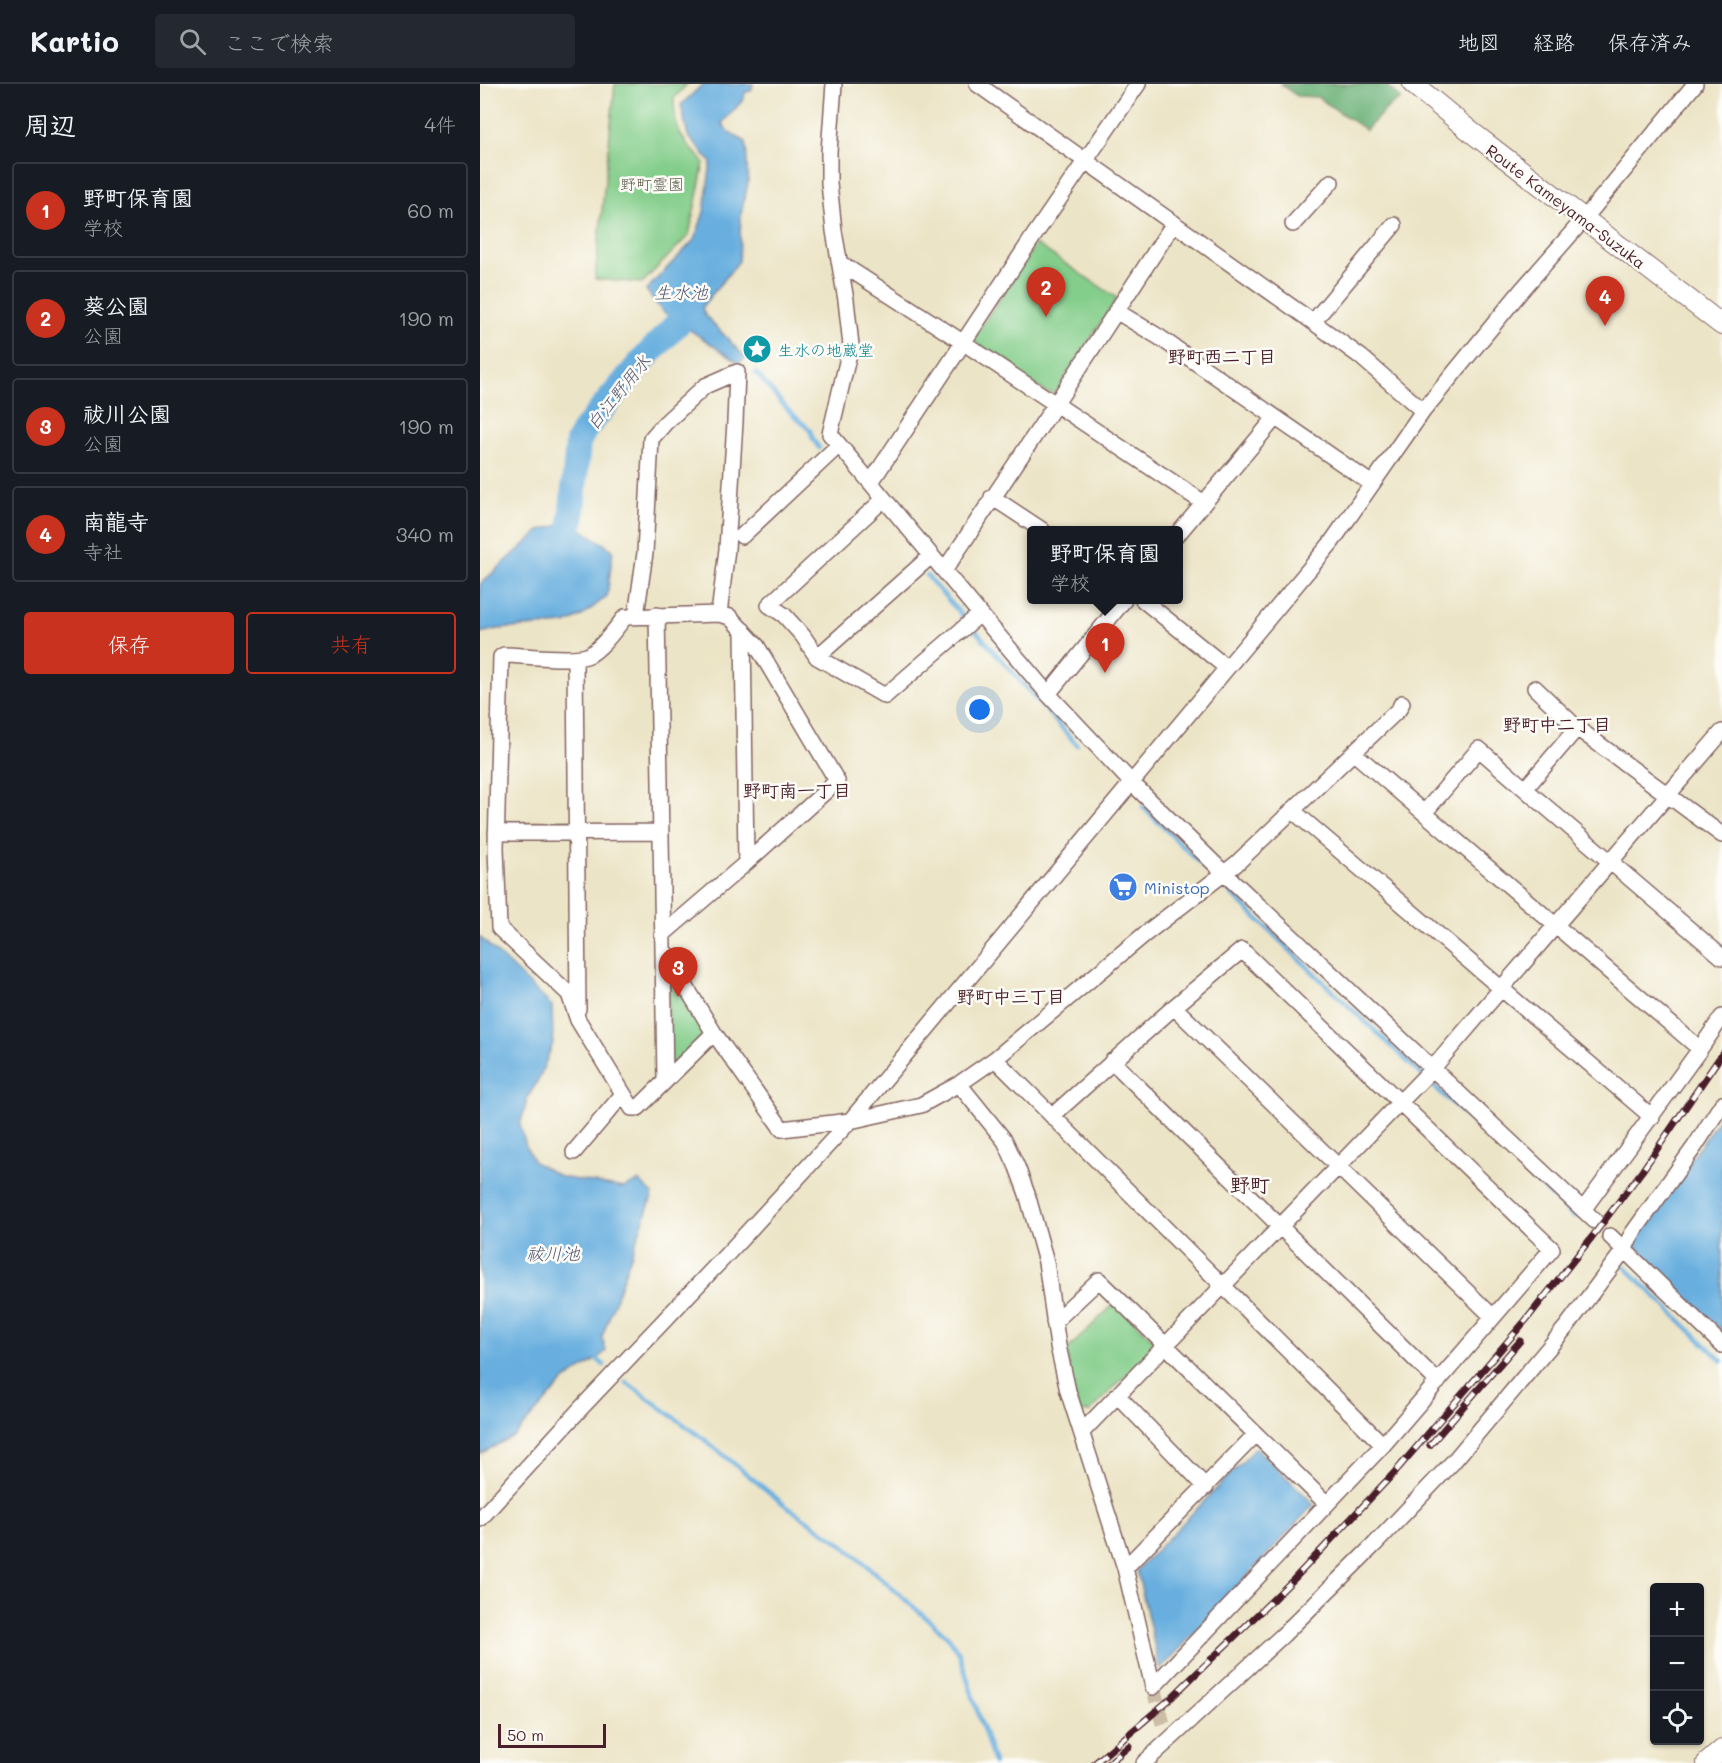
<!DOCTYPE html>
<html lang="ja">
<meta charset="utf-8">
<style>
:root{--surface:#171b24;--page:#242831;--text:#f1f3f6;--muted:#9ea1a6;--line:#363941;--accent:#c8321e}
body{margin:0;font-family:Mali,"Klee One",sans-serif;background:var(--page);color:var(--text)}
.controls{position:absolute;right:18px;bottom:18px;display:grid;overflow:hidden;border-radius:6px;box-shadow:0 2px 4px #0004}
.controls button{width:54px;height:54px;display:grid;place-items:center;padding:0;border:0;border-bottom:2px solid var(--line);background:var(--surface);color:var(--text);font:30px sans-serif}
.scale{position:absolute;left:18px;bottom:15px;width:108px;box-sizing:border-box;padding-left:6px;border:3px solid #4a1f2b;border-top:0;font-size:16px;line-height:21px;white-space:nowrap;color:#4a1f2b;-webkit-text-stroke:4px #fdfcf7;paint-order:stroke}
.you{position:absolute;left:500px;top:626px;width:21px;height:21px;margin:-15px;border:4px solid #fff;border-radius:50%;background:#1a73e8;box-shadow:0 0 0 9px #1a73e833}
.badge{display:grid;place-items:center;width:39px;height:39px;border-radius:50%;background:var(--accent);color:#fff;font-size:20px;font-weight:700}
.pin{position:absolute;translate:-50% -50px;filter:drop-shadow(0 2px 3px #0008)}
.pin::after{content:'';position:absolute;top:32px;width:21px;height:18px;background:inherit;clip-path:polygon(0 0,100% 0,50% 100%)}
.popup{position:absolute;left:547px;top:442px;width:156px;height:78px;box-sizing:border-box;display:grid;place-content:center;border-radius:6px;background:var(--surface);filter:drop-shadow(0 2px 4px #0005);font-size:20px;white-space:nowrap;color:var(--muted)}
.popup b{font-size:22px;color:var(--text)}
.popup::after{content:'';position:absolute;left:50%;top:100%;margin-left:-12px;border:12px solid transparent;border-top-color:var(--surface)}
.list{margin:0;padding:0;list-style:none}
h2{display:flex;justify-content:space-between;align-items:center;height:78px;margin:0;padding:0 24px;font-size:26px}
h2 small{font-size:20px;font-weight:400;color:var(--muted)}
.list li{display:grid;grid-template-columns:39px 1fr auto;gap:18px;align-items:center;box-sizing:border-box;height:96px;margin:0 12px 12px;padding:0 12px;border:2px solid var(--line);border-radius:6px}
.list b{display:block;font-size:22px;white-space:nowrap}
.list p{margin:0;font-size:20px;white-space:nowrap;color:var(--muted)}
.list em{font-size:20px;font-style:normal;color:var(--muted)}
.actions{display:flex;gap:12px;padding:18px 24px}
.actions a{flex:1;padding:14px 0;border:2px solid var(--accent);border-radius:6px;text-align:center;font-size:21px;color:var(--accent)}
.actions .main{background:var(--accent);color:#fff}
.icon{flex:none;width:33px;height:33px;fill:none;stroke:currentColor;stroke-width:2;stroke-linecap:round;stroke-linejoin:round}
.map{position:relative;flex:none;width:1242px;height:1679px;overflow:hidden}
header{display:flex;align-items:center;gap:36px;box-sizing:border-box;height:84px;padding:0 30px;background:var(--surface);border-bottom:2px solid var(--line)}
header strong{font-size:28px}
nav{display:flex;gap:33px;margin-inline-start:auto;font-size:21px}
.search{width:420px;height:54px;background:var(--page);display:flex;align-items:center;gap:15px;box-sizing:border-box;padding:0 21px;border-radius:6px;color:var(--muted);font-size:22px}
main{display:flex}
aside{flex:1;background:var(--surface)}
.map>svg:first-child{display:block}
.green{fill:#84ce8b;stroke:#67765b;stroke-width:1.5}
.forest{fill:#6bb177;stroke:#5a6851;stroke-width:1.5}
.water{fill:#67afdf;stroke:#586785;stroke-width:1.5}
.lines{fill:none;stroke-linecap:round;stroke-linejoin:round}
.stream{stroke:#67afdf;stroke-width:4.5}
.river{stroke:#67afdf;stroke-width:26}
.minor-tunnel{stroke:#ccbda7;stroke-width:15;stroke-dasharray:15 8;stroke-linecap:butt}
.minor-casing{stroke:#836461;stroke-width:18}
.major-casing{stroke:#836461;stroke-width:22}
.minor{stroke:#fff;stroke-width:15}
.major{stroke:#fff;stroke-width:20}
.rail-casing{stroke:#4a1f2b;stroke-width:7}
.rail{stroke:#fdfcf7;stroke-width:4.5;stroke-dasharray:14;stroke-linecap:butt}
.labels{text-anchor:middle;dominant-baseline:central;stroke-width:5;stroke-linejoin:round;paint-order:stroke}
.park-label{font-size:16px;fill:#5e5c4d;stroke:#fdfcf7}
.street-label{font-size:16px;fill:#4a1f2b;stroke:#fdfcf7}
.culture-label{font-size:16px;fill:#0d838f;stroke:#fdfcf7;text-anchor:start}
.shop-label{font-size:16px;fill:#366cbe;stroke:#fdfcf7;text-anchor:start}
.water-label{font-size:18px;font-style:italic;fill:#565973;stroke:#fdfcf7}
.neighbourhood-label{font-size:18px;font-weight:bold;fill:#4a1f2b;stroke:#fdfcf7}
.quarter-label{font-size:20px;font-weight:bold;fill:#4a1f2b;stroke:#fdfcf7}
</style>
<header>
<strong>Kartio</strong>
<div class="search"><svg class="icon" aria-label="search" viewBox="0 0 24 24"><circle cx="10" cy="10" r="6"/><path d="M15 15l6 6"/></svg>ここで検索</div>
<nav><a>地図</a><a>経路</a><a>保存済み</a></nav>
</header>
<main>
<aside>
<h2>周辺<small>4件</small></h2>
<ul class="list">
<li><span class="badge">1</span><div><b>野町保育園</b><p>学校</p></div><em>60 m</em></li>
<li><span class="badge">2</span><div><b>葵公園</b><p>公園</p></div><em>190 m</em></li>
<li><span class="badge">3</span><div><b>祓川公園</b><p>公園</p></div><em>190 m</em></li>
<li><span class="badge">4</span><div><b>南龍寺</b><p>寺社</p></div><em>340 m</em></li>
</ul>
<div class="actions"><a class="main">保存</a><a>共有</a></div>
</aside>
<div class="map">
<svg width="1242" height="1679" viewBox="0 0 1242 1679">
<rect width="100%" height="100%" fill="#fdfcf7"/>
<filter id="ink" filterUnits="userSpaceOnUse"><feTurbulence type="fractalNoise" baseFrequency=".0167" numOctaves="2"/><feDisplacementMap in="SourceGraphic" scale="12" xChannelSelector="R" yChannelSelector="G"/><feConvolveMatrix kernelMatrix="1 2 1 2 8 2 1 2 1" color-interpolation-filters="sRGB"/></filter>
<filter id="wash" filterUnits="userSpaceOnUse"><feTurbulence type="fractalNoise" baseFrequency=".008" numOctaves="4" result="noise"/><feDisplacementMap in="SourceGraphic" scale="24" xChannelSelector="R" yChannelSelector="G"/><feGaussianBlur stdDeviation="1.35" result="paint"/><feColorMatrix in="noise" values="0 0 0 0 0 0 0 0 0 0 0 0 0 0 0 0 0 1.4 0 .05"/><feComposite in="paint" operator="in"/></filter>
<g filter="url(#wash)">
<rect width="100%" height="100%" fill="#ece4c6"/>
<path class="green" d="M135,0h72l-13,14c0,35 7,40 30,64l-15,73 -47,48 -47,-4z
M556,160l81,54 -61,94 -9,1 -72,-48v-9z
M188,884l37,58 -1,9 -30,31 -5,-3z
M635,1219l39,37 -1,7 -63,65 -10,1 -9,-27 -4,-36z"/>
<path class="forest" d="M801,0h104l16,15 -13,8 -22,23 -49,-33 -20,-1z"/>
<path class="water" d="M223,0h50l-2,7 -6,1 -1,7 -22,24 6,9 18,10 2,41 -7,31 -2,47 -37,46 3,8 41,43 -7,5 -77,-52 -16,-21 49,-51 9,-27 7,-50 -23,-26 -7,-31z
M91,438l42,28 -6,46 -25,20 -17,8 -68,5 -17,4v-49l61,-54z
M0,853l72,69 1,37 -14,36 -11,18 -8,28 6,21 8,16 27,15 62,11 16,-7 14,13 -51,143 4,14 -9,8 -32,21 -51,56 -34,18z
M1242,1030v217l-89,-87z
M776,1364l58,56 -154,166 -23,-100z"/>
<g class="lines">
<path class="stream" d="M276,289l31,36 23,21 3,9 6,9
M447,492l150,169
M663,723c141,140 286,275 431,410
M1144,1182l98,95
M117,1275l7,6
M146,1298l79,58 81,66 56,38 107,94 10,15 35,110"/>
<path class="river" d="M91,438l7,-80 7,-13 56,-67 39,-41 -3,-31 1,-1"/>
</g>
</g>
<g filter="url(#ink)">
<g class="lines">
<path class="minor-tunnel" d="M673,1603l11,40"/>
<g class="minor-casing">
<path id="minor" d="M354,0l-5,68v31l5,48 12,69 5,45 -21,89 150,180 68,80 83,88 93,91 371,348
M497,0l336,238 48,35 62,54
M813,140l38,-42
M360,179l124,80 240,160
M636,227l43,26 213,147
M833,238l81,-97
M391,398l162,-245 105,-153
M512,413l50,33
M404,415l-115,106 15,10 19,21 14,21 114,-101
M698,450l97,-116
M262,452l97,-91
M464,487l111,-166 119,-182
M663,516l84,68
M177,531l6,334 51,84 68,96 68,-8 71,-16 38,-21 36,-25 150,-125 91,-70 163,-155 3,-6
M156,532l9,-63 6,-114 14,-16 40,-37 32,-14 -2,50 -8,127 -8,65
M263,546l3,233
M337,573l68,39 95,-82
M95,574l3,351
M1055,604l42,40
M568,610l76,-94
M874,669l346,296 22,-32
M812,726l360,307
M944,729l55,-64 46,40
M16,749l165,-1
M1242,751l-145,-107 -52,61 197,168
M182,851l84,-72 91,-82 -80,-135 -27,-29 -11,-3 -94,3c-9,11 -23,31 -36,38 -14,7 -67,0 -85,0l-3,2 -5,191 3,80 70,66 9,26 54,88h6l76,-75
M183,865l2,131
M694,923l319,310
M515,975l388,386
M632,977l326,321
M479,1000l46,57 12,26 10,27 19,68 12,84 10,45 57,177 28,119
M572,1032l122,-109 68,-57 310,299 -169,196 -230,242
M94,1068l49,-58
M1103,1126l117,-161
M1130,1152l112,109
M574,1238l45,-42 228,224
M637,1311l89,92
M602,1348l351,-364 289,-336
M0,1435l102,-112 150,-158 118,-128 481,-578 92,-132 98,-120 63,-72 111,-135
M645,1484l131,-134
M664,1679l139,-128 92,-91 78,-82 114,-136 57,-76 8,-16 63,-88 27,-42"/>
</g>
<g class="major-casing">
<path id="major" d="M933,0l57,47 252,194
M1227,1679l15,-13"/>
</g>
<use href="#minor" class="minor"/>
<use href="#major" class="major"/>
<g class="rail-casing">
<path id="rail" d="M950,1361l90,-104
M615,1679l74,-63 125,-121 101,-107 131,-152 66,-83 50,-66 80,-117
M629,1679l20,-17"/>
</g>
<use href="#rail" class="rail"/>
</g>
</g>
<defs>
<g id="sight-disc" transform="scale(1.5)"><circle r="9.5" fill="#0f9aa8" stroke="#fdfcf7"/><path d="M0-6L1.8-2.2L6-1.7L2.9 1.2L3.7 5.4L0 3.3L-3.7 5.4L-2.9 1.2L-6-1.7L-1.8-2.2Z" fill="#fff"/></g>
<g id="supermarket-disc" transform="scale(1.5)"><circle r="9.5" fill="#3f7fe0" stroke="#fdfcf7"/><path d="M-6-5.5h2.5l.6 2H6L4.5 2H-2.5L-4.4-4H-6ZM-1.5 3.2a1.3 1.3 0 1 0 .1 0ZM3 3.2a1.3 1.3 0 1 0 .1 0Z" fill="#fff"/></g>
</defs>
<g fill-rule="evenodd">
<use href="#sight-disc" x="277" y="265"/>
<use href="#supermarket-disc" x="643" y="803"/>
</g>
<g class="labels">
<g class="park-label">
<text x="172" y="99">野町霊園</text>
</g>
<g class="street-label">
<text transform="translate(1086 122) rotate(37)">Route Kameyama-Suzuka</text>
</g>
<g class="culture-label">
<text x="298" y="265">生水の地蔵堂</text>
</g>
<g class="shop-label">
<text x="664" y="803">Ministop</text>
</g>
<g class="water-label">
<text x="201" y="208">生水池</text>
<text transform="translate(138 308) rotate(-51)">白江野用水</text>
<text x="73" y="1169">祓川池</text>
</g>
<g class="neighbourhood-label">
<text x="742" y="272">野町西二丁目</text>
<text x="1077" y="640">野町中二丁目</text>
<text x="317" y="706">野町南一丁目</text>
<text x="531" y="912">野町中三丁目</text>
</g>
<g class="quarter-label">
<text x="770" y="1100">野町</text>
</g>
</g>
</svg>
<div class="controls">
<button>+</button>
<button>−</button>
<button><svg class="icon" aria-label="locate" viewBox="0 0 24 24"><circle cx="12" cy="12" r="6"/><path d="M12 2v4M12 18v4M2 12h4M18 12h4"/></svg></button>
</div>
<div class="scale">50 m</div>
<div class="you"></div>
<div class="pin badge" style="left:625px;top:589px">1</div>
<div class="popup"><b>野町保育園</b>学校</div>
<div class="pin badge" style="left:566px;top:233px">2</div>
<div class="pin badge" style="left:198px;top:913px">3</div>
<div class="pin badge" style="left:1125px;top:242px">4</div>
</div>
</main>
